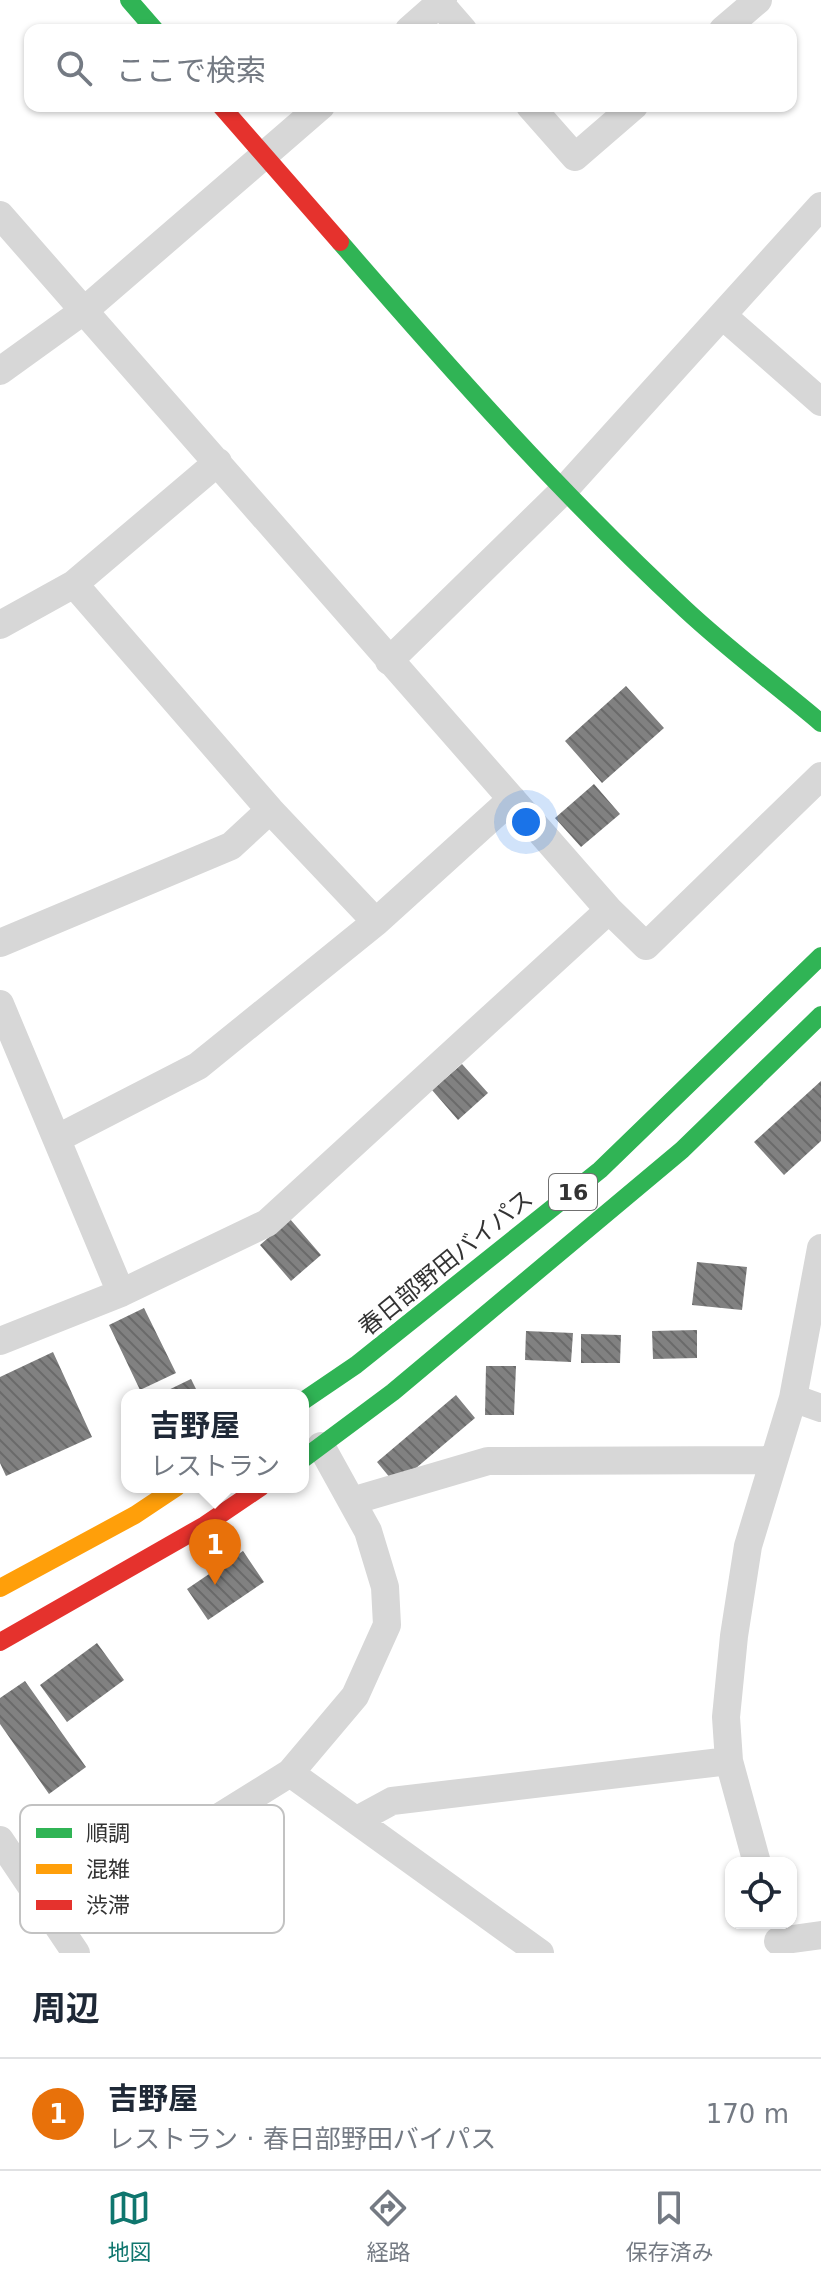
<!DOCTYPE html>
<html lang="ja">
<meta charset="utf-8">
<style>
:root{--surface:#fff;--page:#f6f6f7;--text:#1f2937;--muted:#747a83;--line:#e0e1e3;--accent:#0f766e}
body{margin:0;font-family:"DejaVu Sans","Noto Sans JP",sans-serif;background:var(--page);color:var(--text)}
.controls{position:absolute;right:24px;bottom:24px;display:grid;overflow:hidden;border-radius:16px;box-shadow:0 2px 6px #0004}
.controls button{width:72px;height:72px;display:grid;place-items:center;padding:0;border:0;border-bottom:2px solid var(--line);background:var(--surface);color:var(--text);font:40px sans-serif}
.you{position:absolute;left:526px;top:822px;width:28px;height:28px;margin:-20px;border:6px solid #fff;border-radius:50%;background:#1a73e8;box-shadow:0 0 0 12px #1a73e833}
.badge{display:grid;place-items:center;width:52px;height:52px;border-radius:50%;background:var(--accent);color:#fff;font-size:26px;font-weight:700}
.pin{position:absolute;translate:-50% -66px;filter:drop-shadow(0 2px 4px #0008)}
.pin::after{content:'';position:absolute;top:42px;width:28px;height:24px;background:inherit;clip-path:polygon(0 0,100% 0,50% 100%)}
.popup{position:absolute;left:121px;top:1389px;width:188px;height:104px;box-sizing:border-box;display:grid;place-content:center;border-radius:16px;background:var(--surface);filter:drop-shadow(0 2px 6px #0005);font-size:26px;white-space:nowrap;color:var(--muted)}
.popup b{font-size:30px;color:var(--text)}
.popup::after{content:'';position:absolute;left:50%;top:100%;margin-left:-16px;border:16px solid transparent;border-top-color:var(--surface)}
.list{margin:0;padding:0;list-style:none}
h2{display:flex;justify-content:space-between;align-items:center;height:104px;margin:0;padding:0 32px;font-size:34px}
h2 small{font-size:26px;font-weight:400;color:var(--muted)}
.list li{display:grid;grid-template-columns:52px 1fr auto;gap:24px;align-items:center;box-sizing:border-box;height:112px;padding:0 32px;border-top:2px solid var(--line)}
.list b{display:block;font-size:30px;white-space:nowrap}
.list p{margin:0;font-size:26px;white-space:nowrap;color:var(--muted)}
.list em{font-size:26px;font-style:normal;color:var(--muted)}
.icon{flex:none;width:44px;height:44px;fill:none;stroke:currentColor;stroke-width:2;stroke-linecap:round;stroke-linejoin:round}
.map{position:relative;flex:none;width:821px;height:1953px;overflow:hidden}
.search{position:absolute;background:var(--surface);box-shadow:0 2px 6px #0004;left:24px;right:24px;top:24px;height:88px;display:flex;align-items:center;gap:20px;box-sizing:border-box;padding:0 28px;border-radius:16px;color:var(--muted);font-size:30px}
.sheet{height:216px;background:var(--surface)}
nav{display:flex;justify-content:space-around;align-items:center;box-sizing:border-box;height:112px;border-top:2px solid var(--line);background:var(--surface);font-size:22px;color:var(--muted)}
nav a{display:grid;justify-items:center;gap:4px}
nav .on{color:var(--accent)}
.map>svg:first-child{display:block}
.building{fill:url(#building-back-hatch)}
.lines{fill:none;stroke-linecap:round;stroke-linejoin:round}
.street{stroke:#d7d7d7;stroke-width:28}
.fast{stroke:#30b455;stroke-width:18}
.slow{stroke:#ff9f0a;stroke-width:18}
.jam{stroke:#e5322d;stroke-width:18}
.labels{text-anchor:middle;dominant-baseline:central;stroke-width:8;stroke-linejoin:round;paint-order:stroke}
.shield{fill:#fff;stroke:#707070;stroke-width:2}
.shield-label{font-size:22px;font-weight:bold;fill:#333}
.street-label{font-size:24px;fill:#333;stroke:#fff}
.key{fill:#fff;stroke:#c2c2c2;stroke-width:2}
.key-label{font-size:22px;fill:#333}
</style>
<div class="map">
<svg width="821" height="1953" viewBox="0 0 821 1953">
<defs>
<pattern id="building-back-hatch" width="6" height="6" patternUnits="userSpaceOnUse" patternTransform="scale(2)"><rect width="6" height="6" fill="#818181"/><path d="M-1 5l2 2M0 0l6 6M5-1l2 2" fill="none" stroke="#6a6a6a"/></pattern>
</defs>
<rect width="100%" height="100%" fill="#fff"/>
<path class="building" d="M626,686l38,42 -62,55 -37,-42z
M594,784l26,30 -39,33 -26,-29z
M462,1064l26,29 -30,27 -26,-30z
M821,1081v60l-37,34 -30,-33z
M290,1219l31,36 -30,26 -31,-36z
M697,1262l50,5 -5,43 -50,-5z
M144,1308l32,65 -36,17 -31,-65z
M697,1330v28l-44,1 -1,-28z
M526,1331l47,2 -2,29 -46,-2z
M581,1334l40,1 -1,28h-39z
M53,1352l39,85 -86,39 -6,-13v-86z
M486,1366h30l-2,49h-29z
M191,1379l8,16h-41z
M456,1395l19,23 -79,67 -19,-23z
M243,1551l21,31 -56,38 -21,-31z
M97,1643l27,37 -57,42 -27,-37z
M25,1681l61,86 -37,27 -49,-70v-26z"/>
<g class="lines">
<path class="street" d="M437,0l26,30
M409,30l34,-30
M723,30l35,-30
M530,106l45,51 59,-51
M0,215l609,695 -342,313 -146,70 -121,48
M723,316l98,86
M0,371l86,-62 235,-203
M74,584l196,226 106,112
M0,625l74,-41 144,-122
M389,661l175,-171 257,-284
M609,910l37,36 175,-170
M0,943l231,-97 39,-36
M0,1004l121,289
M58,1138l140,-72 178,-144 136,-123
M793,1398l28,10
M352,1501l136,-40 286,-1
M290,1773l250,180
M357,1820l35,-19 337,-40
M0,1840l76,113
M757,1863l-28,-102 -3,-44 8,-81 14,-90 45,-148 28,-150
M54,1920l236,-147 65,-77 32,-71 -2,-38 -17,-56 -47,-85
M778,1941l43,-6"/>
<path class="fast" d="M129,0l26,30
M340,242c110,127 222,253 346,368 43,40 90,75 135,113
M303,1401l53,-36 244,-195 221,-214
M303,1459l90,-67 289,-242 139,-135"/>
<path class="slow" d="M0,1588l135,-73 42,-28"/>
<path class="jam" d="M221,106l119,136
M0,1642l205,-117 56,-38"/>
</g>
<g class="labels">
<rect class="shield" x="549" y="1174" width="48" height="36" rx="6"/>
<g class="shield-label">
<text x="573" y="1192">16</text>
</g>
<g class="street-label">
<text transform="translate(446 1263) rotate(-39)">春日部野田バイパス</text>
</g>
</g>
<rect x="20" y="1805" width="264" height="128" rx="12" class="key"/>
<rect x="36" y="1828" width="36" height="10" fill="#30b455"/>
<rect x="36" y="1864" width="36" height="10" fill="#ff9f0a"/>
<rect x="36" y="1900" width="36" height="10" fill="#e5322d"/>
<g class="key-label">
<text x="86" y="1841">順調</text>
<text x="86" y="1877">混雑</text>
<text x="86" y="1913">渋滞</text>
</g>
</svg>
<div class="controls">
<button><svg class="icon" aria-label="locate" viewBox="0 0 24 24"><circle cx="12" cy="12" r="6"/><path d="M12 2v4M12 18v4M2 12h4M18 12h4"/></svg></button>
</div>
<div class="you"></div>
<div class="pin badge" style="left:215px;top:1585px;background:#e8710a">1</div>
<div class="popup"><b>吉野屋</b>レストラン</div>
<div class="search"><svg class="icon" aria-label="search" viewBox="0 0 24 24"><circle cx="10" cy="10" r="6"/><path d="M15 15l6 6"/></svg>ここで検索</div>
</div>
<section class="sheet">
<h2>周辺<small></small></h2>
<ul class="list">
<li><span class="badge" style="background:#e8710a">1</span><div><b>吉野屋</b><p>レストラン · 春日部野田バイパス</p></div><em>170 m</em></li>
</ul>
</section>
<nav>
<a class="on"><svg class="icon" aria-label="map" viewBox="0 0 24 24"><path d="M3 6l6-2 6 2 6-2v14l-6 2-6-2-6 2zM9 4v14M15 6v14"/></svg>地図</a>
<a><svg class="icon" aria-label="directions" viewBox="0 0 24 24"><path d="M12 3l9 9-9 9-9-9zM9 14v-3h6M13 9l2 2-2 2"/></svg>経路</a>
<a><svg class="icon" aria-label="saved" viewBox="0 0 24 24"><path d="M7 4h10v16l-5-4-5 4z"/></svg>保存済み</a>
</nav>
